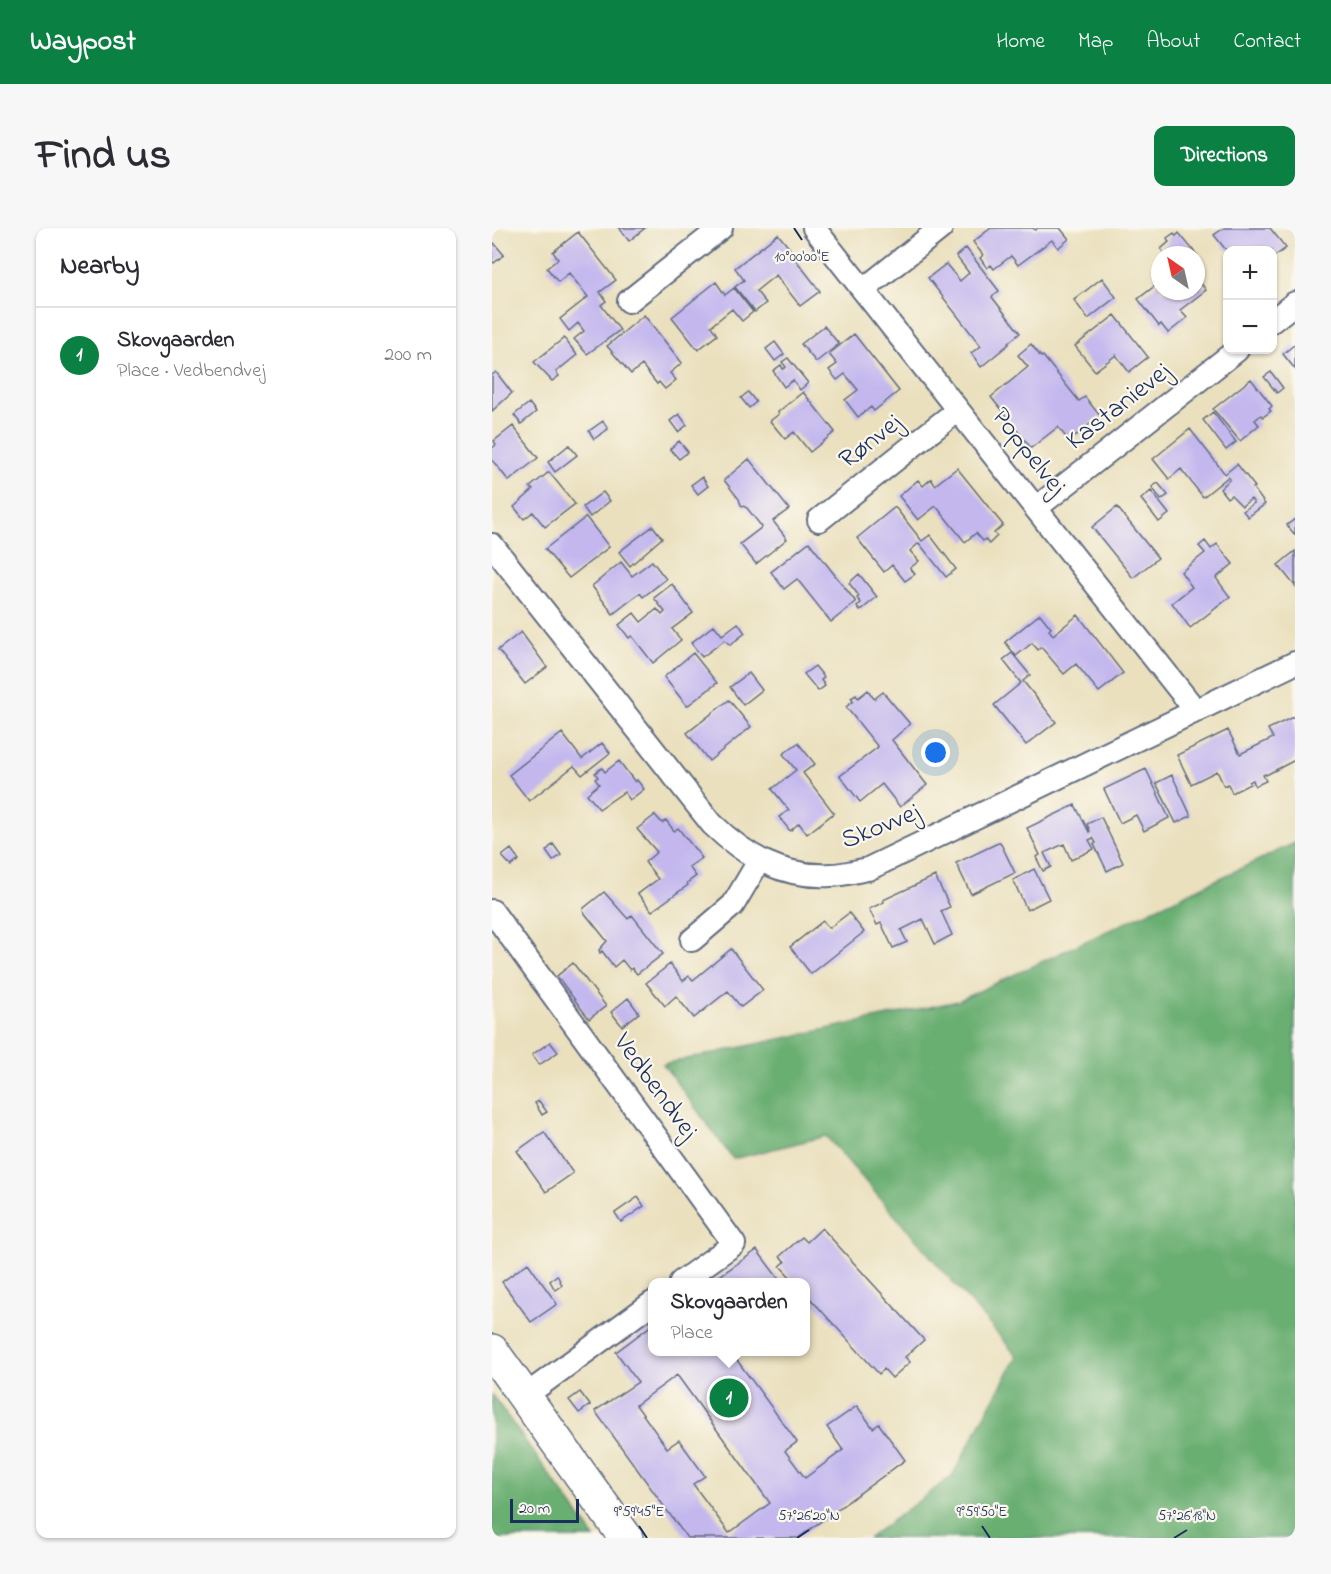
<!DOCTYPE html>
<meta charset="utf-8">
<style>
:root{--surface:#fff;--page:#f7f7f7;--text:#2b2b33;--muted:#7c7c81;--line:#e1e1e2;--accent:#0b8043}
body{margin:0;font-family:"Indie Flower",sans-serif;background:var(--page);color:var(--text)}
.controls{position:absolute;right:18px;top:18px;display:grid;overflow:hidden;border-radius:12px;box-shadow:0 2px 4px #0004}
.controls button{width:54px;height:54px;display:grid;place-items:center;padding:0;border:0;border-bottom:2px solid var(--line);background:var(--surface);color:var(--text);font:30px sans-serif}
.compass{position:absolute;left:659px;top:18px;width:54px;height:54px;border-radius:50%;background:var(--surface);box-shadow:0 2px 4px #0004;rotate:326deg}
.scale{position:absolute;left:18px;bottom:15px;width:69px;box-sizing:border-box;padding-left:6px;border:3px solid #1b2f5e;border-top:0;font-size:16px;line-height:21px;white-space:nowrap;color:#1b2f5e;-webkit-text-stroke:4px #fbf7ec;paint-order:stroke}
.you{position:absolute;left:444px;top:525px;width:21px;height:21px;margin:-15px;border:4px solid #fff;border-radius:50%;background:#1a73e8;box-shadow:0 0 0 9px #1a73e833}
.badge{display:grid;place-items:center;width:39px;height:39px;border-radius:50%;background:var(--accent);color:#fff;font-size:20px;font-weight:700}
.pin{position:absolute;translate:-50% -50%;border:3px solid #fff;box-shadow:0 2px 6px #0006}
.popup{position:absolute;left:156px;top:1050px;width:162px;height:78px;box-sizing:border-box;display:grid;place-content:center;border-radius:12px;background:var(--surface);filter:drop-shadow(0 2px 4px #0005);font-size:20px;white-space:nowrap;color:var(--muted)}
.popup b{font-size:22px;color:var(--text)}
.popup::after{content:'';position:absolute;left:50%;top:100%;margin-left:-12px;border:12px solid transparent;border-top-color:var(--surface)}
.list{margin:0;padding:0;list-style:none}
h2{display:flex;justify-content:space-between;align-items:center;height:78px;margin:0;padding:0 24px;font-size:26px}
h2 small{font-size:20px;font-weight:400;color:var(--muted)}
.list li{display:grid;grid-template-columns:39px 1fr auto;gap:18px;align-items:center;box-sizing:border-box;height:96px;padding:0 24px;border-top:2px solid var(--line)}
.list b{display:block;font-size:22px;white-space:nowrap}
.list p{margin:0;font-size:20px;white-space:nowrap;color:var(--muted)}
.list em{font-size:20px;font-style:normal;color:var(--muted)}
.map{position:relative;flex:none;width:803px;height:1310px;overflow:hidden;border-radius:12px}
header{display:flex;align-items:center;gap:36px;box-sizing:border-box;height:84px;padding:0 30px;background:var(--accent);color:#fff}
header strong{font-size:28px}
nav{display:flex;gap:33px;margin-inline-start:auto;font-size:21px}
.intro{display:flex;align-items:center;justify-content:space-between;box-sizing:border-box;height:144px;padding:0 36px}
h1{margin:0;font-size:42px}
.button{padding:15px 27px;border-radius:12px;background:var(--accent);color:#fff;font-size:21px;font-weight:700}
main{display:flex;gap:36px;padding:0 36px}
aside{flex:1;background:var(--surface);border-radius:12px;box-shadow:0 2px 4px #0004}
.map>svg:first-child{display:block}
.forest{fill:#6baf72;stroke:#436f68;stroke-width:1.5}
.building{fill:#c3b7ee;fill-rule:evenodd}
.lines{fill:none;stroke-linecap:round;stroke-linejoin:round}
.minor-casing{stroke:#636d80;stroke-width:26}
.secondary-casing{stroke:#636d80;stroke-width:36}
.path{stroke:#636d80;stroke-width:4;stroke-dasharray:1.5 4.5;stroke-linecap:butt}
.minor{stroke:#fff;stroke-width:22}
.secondary{stroke:#fff;stroke-width:33}
.ticks{fill:none;stroke:#1b2f5e;stroke-width:2}
.labels{text-anchor:middle;dominant-baseline:central;stroke-width:4.5;stroke-linejoin:round;paint-order:stroke}
.street-label{font-size:27px;fill:#1b2f5e;stroke:#fbf7ec}
.ticks-label{font-size:15px;text-anchor:middle;fill:#1b2f5e;stroke:#fbf7ec;stroke-width:4.5;stroke-linejoin:round;paint-order:stroke}
</style>
<header>
<strong>Waypost</strong>
<nav><a>Home</a><a>Map</a><a>About</a><a>Contact</a></nav>
</header>
<div class="intro"><h1>Find us</h1><a class="button">Directions</a></div>
<main>
<aside>
<h2>Nearby<small></small></h2>
<ul class="list">
<li><span class="badge">1</span><div><b>Skovgaarden</b><p>Place · Vedbendvej</p></div><em>200 m</em></li>
</ul>
</aside>
<div class="map">
<svg width="803" height="1310" viewBox="0 0 803 1310">
<rect width="100%" height="100%" fill="#fbf7ec"/>
<filter id="ink" filterUnits="userSpaceOnUse"><feTurbulence type="fractalNoise" baseFrequency=".0167" numOctaves="2"/><feDisplacementMap in="SourceGraphic" scale="12" xChannelSelector="R" yChannelSelector="G"/><feConvolveMatrix kernelMatrix="1 2 1 2 8 2 1 2 1" color-interpolation-filters="sRGB"/></filter>
<filter id="wash" filterUnits="userSpaceOnUse"><feTurbulence type="fractalNoise" baseFrequency=".008" numOctaves="4" result="noise"/><feDisplacementMap in="SourceGraphic" scale="24" xChannelSelector="R" yChannelSelector="G"/><feGaussianBlur stdDeviation="1.35" result="paint"/><feColorMatrix in="noise" values="0 0 0 0 0 0 0 0 0 0 0 0 0 0 0 0 0 1.4 0 .05"/><feComposite in="paint" operator="in"/></filter>
<g filter="url(#wash)">
<rect width="100%" height="100%" fill="#eae0be"/>
<path class="forest" d="M803,615v695h-426l83,-62 65,-120 -191,-220 -93,23 -70,-95 295,-63z
M0,1167l103,143h-103z"/>
<g id="blocks">
<path class="building" d="M127,0h26l-16,13z
M499,0h42l2,2 3,-2h22l9,11 -11,9 -6,-8 -34,25 -7,-9 -17,13 -3,-4 -4,3 -7,-10 3,-3 -10,-13z
M732,0h46l16,20 -14,10v-8h-46l-12,-15z
M86,4l38,48 -16,12 6,9 -5,4 19,25 -33,24 -13,-15 10,-8 -6,-8 -9,8 -9,-12 28,-22 -19,-24 -11,9 -11,-14 11,-9 -5,-7z
M682,5l2,3 3,-3 18,22h-32l-4,-6 8,-7 -2,-4z
M286,6l20,25 -2,1 24,31 -20,15 -24,-31 -20,16 10,12 -11,9 -20,-25 9,-7 -9,-12z
M2,15l10,12 -10,8 -2,-2v-16z
M474,20l33,43 -7,6 28,36 -12,10 1,1 -28,23 -10,-14 10,-7 -53,-68 18,-14 14,17 9,-8 -13,-17z
M704,49l10,13 -26,20 7,8 -19,15 -7,-9 -2,2 -21,-27 22,-17v9h36z
M610,50l14,19 -28,22 -14,-19z
M224,54l9,13 9,-7 19,24 -11,9 -10,-12 -21,17 6,9 -19,15 -26,-33z
M152,87l38,48 -12,10 6,7 -11,9 -6,-7 -2,2 -15,-19 -11,9 -24,-28z
M623,87l33,42 -19,15 -13,-17 -21,16 -20,-25z
M332,98l15,18 -23,18 -15,-18z
M362,106l45,57 -25,20 -3,-4 -13,10 -13,-17 13,-10 -13,-16 -8,6 -8,-10 8,-6 -8,-10z
M72,110l13,17 -21,17 3,4 -7,5 -18,-19z
M283,114l9,12 -9,7 -9,-12z
M539,116l10,13 2,-1 36,45 6,-4 15,19 -31,25 -11,-14 -27,21 -40,-51 37,-30 -10,-12z
M803,116v25l-12,-15z
M296,130l20,25 -8,7 -7,-10 -9,7 -11,-16 8,-6 2,4 3,-2 -4,-5z
M4,144l16,21 -20,18v-36z
M779,144l12,16 -6,5 -13,-16z
M759,151l21,27 -3,3 2,2 -8,6 -2,-2 -6,5 4,5 -19,16 -27,-32z
M256,164l8,10 -7,6 -8,-10z
M311,164l32,40 -25,20 -16,-20 -9,7 -15,-18 9,-7 -1,-2z
M37,175l7,9 -15,12 -7,-9z
M721,184l23,30 -10,8 -23,-30z
M187,186l8,11 -9,7 -8,-11z
M111,193l5,8 -14,10 -5,-8z
M21,198l25,32 -29,23 -17,-21v-12l4,-3 -2,-4z
M698,201l35,45 12,-10 18,23 -2,1 12,16 -17,13 -5,-6 11,-8 -3,-4 -9,7 -11,-11 -4,3 -7,-9 10,-10 -2,-2 -25,20 -22,-28 -12,10 -16,-20z
M187,213l9,11 -9,7 -9,-10z
M77,217l8,10 -22,17 -7,-10z
M257,231l40,50 -16,12 14,18 -31,25 -16,-20 22,-17 -15,-19 -6,-3 -2,-6 -15,-19z
M465,240l46,57 -9,8 3,3 -8,8 -4,-5 -2,2 -7,-8 -11,9 -29,-36 -18,14 -19,-24 19,-16 5,6 8,-7 4,6z
M57,244l26,32 -30,23 -12,-15 -9,7 -10,-12 19,-17 -3,-3z
M210,249l6,9 -10,8 -7,-9z
M666,255l10,12 -7,5 -9,-13z
M659,263l18,23 -10,8 -18,-23z
M111,264l7,9 -20,16 -7,-10z
M403,279l27,34 8,-6 26,34 -10,8 -27,-34 -9,8 9,10 -9,7 5,6 -10,7 -13,-16 -8,7 -27,-34z
M625,279l41,51 -25,20 -41,-51z
M94,289l23,30 -40,31 -24,-29z
M803,291v16l-8,-10z
M161,298l9,12 -32,28 -11,-14z
M713,313l6,8 6,-5 16,20 -17,14 14,19 -40,31 -18,-25 20,-16 -11,-15 24,-19 -6,-7z
M317,314l47,60 -25,20 -34,-43 -13,10 -13,-17z
M803,323v35l-17,-21z
M160,333l14,18 -23,18 -3,-4 -27,21 -21,-28 29,-24 11,14z
M367,346l18,23 -17,14 -3,-4 4,-4 -4,-5 2,-2 -10,-13z
M180,356l21,29 -21,16 9,11 -28,23 -21,-27 -3,2 -10,-13 15,-12 7,9 16,-13 5,6 3,-3 -11,-14z
M548,386l11,14 -2,2 4,5 25,-20 45,58 -24,19 -23,-28 -12,10 -23,-27 -3,3 -6,-7 -16,13 -11,-14z
M246,395l7,10 -15,12 -5,-5 -23,17 -11,-14 23,-18 8,10z
M29,404l26,35 -22,17 -27,-34z
M201,425l24,30 -30,23 -23,-29z
M520,425l18,22 -7,6 33,41 -30,23 -32,-40 27,-22 -18,-23z
M323,438l9,11 -3,3 4,6 -7,5 -14,-17z
M257,445l13,17 -19,15 -13,-18z
M376,462l6,9 9,-7 27,32 -18,16 35,45 -27,22 -18,-23 -22,18 -20,-26 38,-29 -32,-40 7,-6 -2,-3 5,-3 2,3z
M237,472l22,27 -42,34 -22,-28z
M803,488v44l-29,15 -1,-1 -2,1 3,6 -11,5 -2,-6 -4,2 1,2 -18,9 -4,-9 -4,2 -7,-15 -26,13 -14,-29 51,-25 12,24 33,-16 -5,-9z
M70,505l20,26 20,-16 8,10 -28,22 -8,-9 -45,35 -20,-26z
M306,515l17,21 -12,9 31,40 -27,21 -8,-11 -9,8 -11,-14 10,-7 -17,-21 24,-19 -13,-16z
M127,533l16,21 2,-2 7,9 -14,11 -6,-8 -25,17 -12,-15 12,-10 -4,-5 3,-2 -3,-4 7,-5 3,4z
M654,541l23,49 -25,13 -8,-16 -16,8 -16,-34z
M680,547l19,41 -15,7 -20,-40z
M583,577l14,27 1,-1 -3,-7 14,-7 22,46 -16,8 -13,-27 2,-1 -3,-5 -4,2 5,9 -23,11 -7,-16 -20,9 7,14 -8,4 -7,-14 4,-2 -13,-27z
M163,587l7,8 4,-3 8,11 4,-3 24,30 -13,9 7,9 -9,7 1,2 -36,26 -14,-17 20,-15 -13,-17 12,-10 -20,-23z
M508,614l15,31 -44,21 -15,-31z
M61,616l8,11 -8,6 -7,-10z
M19,621l8,11 -8,6 -9,-10z
M542,641l15,30 -22,11 -14,-30z
M443,648l15,31 -9,4 11,24 -17,9 -12,-25 -22,11 6,12 -14,6 -12,-25 -4,2 -8,-16 15,-7 -1,-2z
M112,664l24,27 4,-4 31,39 -26,20 -5,-6 -2,2 -8,-10 -8,7 -12,-16 -2,2 -1,-3 8,-9 -24,-30 1,-3z
M357,685l15,19 -53,42 -21,-27 33,-26 6,7z
M239,721l32,41 -22,17 -13,-16 -34,27 -18,-22 -11,10 -19,-23 24,-19 13,17 6,-5 4,4z
M81,735l33,43 -17,13 -32,-43z
M136,770l11,15 -17,13 -11,-14z
M58,814l8,10 -19,13 -7,-10z
M47,873l8,11 -5,3 -7,-12z
M52,904l29,41 -27,19 -29,-41z
M146,969l6,9 -23,16 -6,-9z
M330,1000l102,112 -19,17 5,5 -18,16 -8,-9 -5,5 -73,-80v-12h-11l-15,-16 5,-4 -5,-6 22,-19 5,5z
M265,1022l24,32h-70z
M36,1035l29,41 -26,18 -29,-40z
M65,1047l5,10 -7,5 -5,-9z
M160,1097v27h79l66,90 -12,9 20,27 38,-28 -16,-23 30,-21 16,22 6,-4 26,36 -107,78h-111l-92,-127 43,-29 -22,-30zM185,1147l93,128 -41,30 -36,-49 12,-8 -26,-36 -12,8 -31,-43z
M88,1164l10,13 -11,8 -10,-13z"/>
</g>
</g>
<g filter="url(#ink)">
<use href="#blocks" fill-opacity="0" stroke="#636d80" stroke-width="1.5"/>
<g class="lines">
<g class="minor-casing">
<path id="minor" d="M322,0l382,483
M371,62l78,-62
M137,73l92,-73
M780,93l23,-18
M544,280l201,-158
M327,292l139,-110
M0,317l220,279c33,32 70,54 119,51 12,0 25,-4 37,-6l427,-206
M0,683l242,333 -53,38
M200,712l41,-35 26,-44
M33,1168l127,-93"/>
</g>
<g class="secondary-casing">
<path id="secondary" d="M0,1123l134,187"/>
</g>
<path class="path" d="M802,0l1,2"/>
<use href="#minor" class="minor"/>
<use href="#secondary" class="secondary"/>
</g>
</g>
<path class="ticks" d="M302,0l8,12M147,1298l8,12M490,1298l8,12M305,1310l12,-8M682,1310l13,-8"/>
<g class="labels">
<g class="street-label">
<text transform="translate(627 179) rotate(-38)">Kastanievej</text>
<text transform="translate(379 214) rotate(-38)">Rønvej</text>
<text transform="translate(536 224) rotate(52)">Poppelvej</text>
<text transform="translate(389 599) rotate(-22)">Skovvej</text>
<text transform="translate(163 859) rotate(54)">Vedbendvej</text>
</g>
</g>
<g class="ticks-label">
<text x="310" y="33">10°00'00"E</text>
<text x="147" y="1288">9°59'45"E</text>
<text x="490" y="1288">9°59'50"E</text>
<text x="317" y="1292">57°26'20"N</text>
<text x="695" y="1292">57°26'18"N</text>
</g>
</svg>
<div class="controls">
<button>+</button>
<button>−</button>
</div>
<svg class="compass" viewBox="-18 -18 36 36"><path d="M0-13l5 13h-10z" fill="#e53935"/><path d="M0 13l5-13h-10z" fill="#7c7c81"/></svg>
<div class="scale">20 m</div>
<div class="you"></div>
<div class="pin badge" style="left:237px;top:1170px">1</div>
<div class="popup"><b>Skovgaarden</b>Place</div>
</div>
</main>
